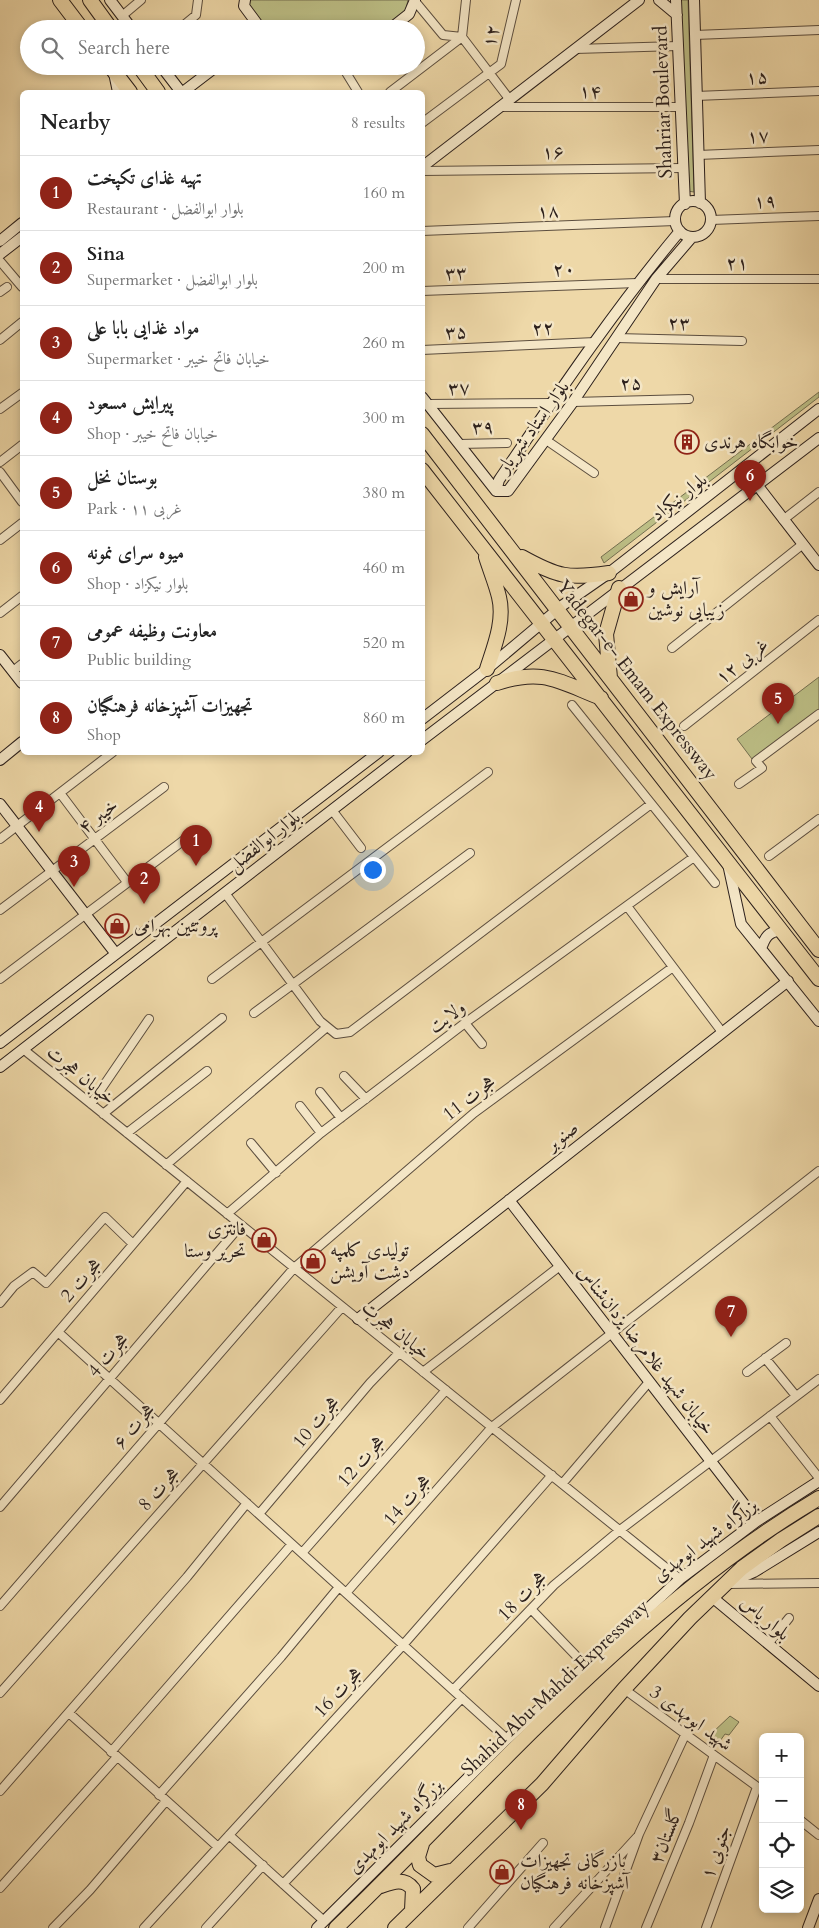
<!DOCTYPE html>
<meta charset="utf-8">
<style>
:root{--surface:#fff;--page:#f2f2f2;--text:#222;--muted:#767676;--line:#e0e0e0;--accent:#8f2418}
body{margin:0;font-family:Cardo,Amiri,serif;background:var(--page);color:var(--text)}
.controls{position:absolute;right:15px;bottom:15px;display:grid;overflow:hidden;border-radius:8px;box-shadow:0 2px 8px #0003}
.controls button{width:45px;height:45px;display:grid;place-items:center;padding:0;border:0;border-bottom:1px solid var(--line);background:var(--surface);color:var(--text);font:25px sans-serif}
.you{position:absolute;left:372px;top:869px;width:18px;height:18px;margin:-12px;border:4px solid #fff;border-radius:50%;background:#1a73e8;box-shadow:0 0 0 8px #1a73e833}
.badge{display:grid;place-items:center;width:32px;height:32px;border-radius:50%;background:var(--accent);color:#fff;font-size:16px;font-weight:700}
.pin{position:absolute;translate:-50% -41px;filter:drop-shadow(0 1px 2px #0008)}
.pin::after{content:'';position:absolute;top:26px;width:18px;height:15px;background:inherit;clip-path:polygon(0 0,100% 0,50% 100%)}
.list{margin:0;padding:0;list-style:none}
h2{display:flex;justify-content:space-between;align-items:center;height:65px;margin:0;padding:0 20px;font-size:21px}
h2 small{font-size:16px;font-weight:400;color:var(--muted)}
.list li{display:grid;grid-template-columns:32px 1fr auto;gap:15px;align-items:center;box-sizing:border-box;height:75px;padding:0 20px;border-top:1px solid var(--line)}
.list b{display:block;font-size:19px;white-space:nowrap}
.list p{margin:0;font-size:16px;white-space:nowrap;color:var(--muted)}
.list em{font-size:16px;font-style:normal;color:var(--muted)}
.icon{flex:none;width:28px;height:28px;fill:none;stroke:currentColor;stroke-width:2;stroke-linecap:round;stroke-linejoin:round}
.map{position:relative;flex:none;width:819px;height:1928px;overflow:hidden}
.search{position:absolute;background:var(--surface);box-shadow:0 2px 8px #0003;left:20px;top:20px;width:405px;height:55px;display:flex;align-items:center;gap:12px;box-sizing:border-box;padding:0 18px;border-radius:28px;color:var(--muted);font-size:19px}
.panel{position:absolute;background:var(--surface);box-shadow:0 2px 8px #0003;left:20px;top:90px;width:405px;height:665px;border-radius:8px}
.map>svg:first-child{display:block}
.green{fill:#bcbe85;stroke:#746f50}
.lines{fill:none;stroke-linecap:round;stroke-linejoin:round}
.street-casing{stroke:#5c4e3f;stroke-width:10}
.secondary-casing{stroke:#2c201c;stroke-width:12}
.highway-casing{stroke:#2c201c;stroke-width:16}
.street{stroke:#f4e6c6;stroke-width:8}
.secondary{stroke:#f4e6c6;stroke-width:10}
.highway{stroke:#eed8a8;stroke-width:14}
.labels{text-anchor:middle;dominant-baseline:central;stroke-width:5;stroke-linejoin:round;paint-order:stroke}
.street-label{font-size:19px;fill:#2c201c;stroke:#f4e6c6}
.poi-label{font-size:19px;fill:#2c201c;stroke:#f4e6c6;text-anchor:start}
</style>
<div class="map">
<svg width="819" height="1928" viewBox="0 0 819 1928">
<rect width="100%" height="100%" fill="#eed8a8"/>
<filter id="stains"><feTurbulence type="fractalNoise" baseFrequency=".004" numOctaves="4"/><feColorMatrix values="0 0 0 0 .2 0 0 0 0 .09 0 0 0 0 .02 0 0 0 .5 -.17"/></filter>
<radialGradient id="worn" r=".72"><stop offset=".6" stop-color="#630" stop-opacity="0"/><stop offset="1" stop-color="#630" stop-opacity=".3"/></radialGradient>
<path class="green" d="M250,0h158l-3,13 -23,16h-117l-16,-23z
M681,0h7l6,192 -7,-1z
M819,392v5l-215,166 -3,-6z
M819,677v32l-67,50 -15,-20z
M730,1716l9,6 -10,13 -4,-1 -5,7 -9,-7z"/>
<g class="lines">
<g class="street-casing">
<path id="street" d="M414,0l29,35 19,2 4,-37
M122,16l19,-16
M179,29l17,-14 2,-15
M695,35l124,-5
M575,49l103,-3
M342,66l16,26
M390,92l72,-55 48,63
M696,96l123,-5
M499,107h182
M422,123l79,-59 15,-64
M698,155l121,-5
M422,171l261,-3
M711,220l108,-4
M422,231l253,-10
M0,261l22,26
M656,279h163
M422,291l215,-8
M0,292l7,-5
M616,338l126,3
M0,340l22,-18
M422,350l173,-8
M573,402l116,-3
M428,404l124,-1
M0,409l22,-16
M546,440l48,33
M459,444l48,-1
M0,462l22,-17
M0,472l22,30
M783,520l36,-28
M0,540l22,-17
M0,613l22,-17
M672,648l131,-104
M13,671l9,-7
M572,705l143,178
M684,726l135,-106
M739,784l23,-16 -6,-7 63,-47
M60,793l67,89
M332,810l29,38
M0,839l113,-87
M769,856l50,-37
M225,893l95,128 16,13 14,-2 301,-228
M627,906l95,126
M0,910l164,-123
M0,979l188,-142
M212,979l276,-207
M254,1013l216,-160
M465,1023l17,21
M23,1049l657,530
M344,1076l22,23
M320,1092l21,26
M91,1104l58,-85
M300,1106l21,27
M103,1114l119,-96
M127,1133l80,-62
M251,1143l25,30
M166,1165l161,-138
M227,1214l94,-81 144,-110 229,-166
M0,1303l14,-17 19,-14 13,11 59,-66 28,27
M58,1332l449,407
M765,1358l31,38
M423,1372l137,-106
M747,1372l39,-29
M0,1400l187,-219
M770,1416l49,62
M562,1484l87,-102
M0,1507l241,-282
M259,1514l111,-131 29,-30
M302,1553l144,-163
M729,1584l90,-1
M346,1593l146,-166 327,-256
M0,1606l294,-338 180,-155 199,-146
M531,1609l54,56
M768,1644l21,-26
M624,1689l139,102
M453,1690l101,-105 66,-55 199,-151
M0,1693l342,-386
M69,1713l149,134
M111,1752l181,-208
M0,1791l187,-214 60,-74
M159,1795l122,-138 58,-70
M800,1820l19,15
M229,1835l95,86
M283,1884l179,-186
M0,1888l117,-131
M53,1928l37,-38 76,-89
M144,1928l259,-283 149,-170
M206,1928l57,-63
M468,1928l75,-85
M554,1928l83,-91
M605,1928l34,-94 47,-101
M646,1928l43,-105 25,-68
M706,1928l51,-141"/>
</g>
<g class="secondary-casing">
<path id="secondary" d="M110,0l22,29
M245,0l-1,6 17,23
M659,0l18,15
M676,0l9,204
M694,0l6,203
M390,29l19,-15 6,-14
M161,66l20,26
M114,73l4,19
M183,92l34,-26
M422,167l217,-167
M675 219a18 18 0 1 1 36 0a18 18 0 1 1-36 0Z
M0,241l22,-18
M0,254l22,-17
M422,397l74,94
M744,468l75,97
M496,491h12l65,-89 83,-123 36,-42
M496,491l3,-11c58,-85 115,-170 181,-249
M0,655l22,28
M422,719l65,-50 76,-64 46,-32 210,-164
M422,740l397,-302
M0,760l22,-18
M0,804l116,150
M728,864l13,60 78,97
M761,949c4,-12 7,-17 20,-19
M0,1043l379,-291
M0,1067l407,-315
M509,1200l248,321
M358,1319l430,-338
M731,1582l23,-10 65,-40
M712,1597l107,89
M317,1928l190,-189 173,-160 77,-58 62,-40
M808,1928l11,-29"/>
</g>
<g class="highway-casing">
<path id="highway" d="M60,0l22,29
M90,0l21,29
M110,66l20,26
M139,66l19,26
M422,434l397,516
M422,470l397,509
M486,557c4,13 10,27 13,40 6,24 -5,50 -12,72
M522,557c36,20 46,22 87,16
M610,678l-4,-44 13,-46
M497,683c46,-15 61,-2 104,15
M422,1844l-4,13 2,8 14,10 16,-4
M381,1886c11,-4 23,-9 32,3l-1,21
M336,1928c153,-148 299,-321 483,-430
M395,1928l147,-144 82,-95 66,-71 52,-50 39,-28 38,-24"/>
</g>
<use href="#street" class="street"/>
<use href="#secondary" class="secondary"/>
<use href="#highway" class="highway"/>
</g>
<defs>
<g id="building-ring" transform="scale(1.25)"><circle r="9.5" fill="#f4e6c6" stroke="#8f2418" stroke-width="1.5"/><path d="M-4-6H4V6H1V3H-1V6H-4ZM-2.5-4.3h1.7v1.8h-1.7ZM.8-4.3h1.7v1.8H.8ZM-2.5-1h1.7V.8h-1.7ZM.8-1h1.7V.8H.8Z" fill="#8f2418"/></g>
<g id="shop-ring" transform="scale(1.25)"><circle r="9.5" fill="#f4e6c6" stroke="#8f2418" stroke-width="1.5"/><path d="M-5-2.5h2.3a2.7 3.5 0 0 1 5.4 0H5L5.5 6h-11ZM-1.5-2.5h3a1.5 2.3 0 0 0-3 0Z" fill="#8f2418"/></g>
</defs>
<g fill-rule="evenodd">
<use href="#building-ring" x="687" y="442"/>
<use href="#shop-ring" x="631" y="599"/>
<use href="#shop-ring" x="117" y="926"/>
<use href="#shop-ring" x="264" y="1240"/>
<use href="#shop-ring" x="313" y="1261"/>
<use href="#shop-ring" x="502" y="1872"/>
</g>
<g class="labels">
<g class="street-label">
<text transform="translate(491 36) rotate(-77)">۱۲</text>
<text transform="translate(757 77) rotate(-2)">۱۵</text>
<text x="590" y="91">۱۴</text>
<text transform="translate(663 102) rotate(-92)">Shahriar Boulevard</text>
<text transform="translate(758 136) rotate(-2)">۱۷</text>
<text x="553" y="152">۱۶</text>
<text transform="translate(765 201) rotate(-2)">۱۹</text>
<text transform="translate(548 211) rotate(-3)">۱۸</text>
<text x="737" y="263">۲۱</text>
<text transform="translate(564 269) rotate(-2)">۲۰</text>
<text transform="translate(456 273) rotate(-3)">۳۳</text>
<text transform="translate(679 323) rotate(1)">۲۳</text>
<text transform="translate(543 328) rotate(-3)">۲۲</text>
<text transform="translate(456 332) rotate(-3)">۳۵</text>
<text transform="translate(631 383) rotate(-1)">۲۵</text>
<text transform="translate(459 388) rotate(-1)">۳۷</text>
<text transform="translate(483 427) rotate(-1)">۳۹</text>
<text transform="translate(533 427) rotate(-54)">بلوار استاد شهریار</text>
<text transform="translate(679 497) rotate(-38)">بلوار نیکزاد</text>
<text transform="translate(742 661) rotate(-38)">غربی ۱۲</text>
<text transform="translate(637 680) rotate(52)">Yadegar-e- Emam Expressway</text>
<text transform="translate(98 816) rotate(-37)">خیبر ۴</text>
<text transform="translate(264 841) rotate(-38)">بلوار ابوالفضل</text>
<text transform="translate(447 1017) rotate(-37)">ولایت</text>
<text transform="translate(81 1075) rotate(39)">خیابان هجرت</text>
<text transform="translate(469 1098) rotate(-38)">هجرت 11</text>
<text transform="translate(562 1136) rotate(-38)">صنوبر</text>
<text transform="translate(81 1280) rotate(-49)">هجرت 2</text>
<text transform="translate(396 1330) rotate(39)">خیابان هجرت</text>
<text transform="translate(646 1350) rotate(52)">خیابان شهید غلامرضا یزدان‌شناس</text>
<text transform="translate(108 1355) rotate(-49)">هجرت 4</text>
<text transform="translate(316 1422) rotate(-50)">هجرت 10</text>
<text transform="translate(134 1426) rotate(-49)">هجرت ۶</text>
<text transform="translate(361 1461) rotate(-49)">هجرت 12</text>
<text transform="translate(159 1489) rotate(-48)">هجرت 8</text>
<text transform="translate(407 1500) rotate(-49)">هجرت 14</text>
<text transform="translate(705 1540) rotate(-37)">بزرگراه شهید ابومهدی</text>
<text transform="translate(522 1596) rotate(-46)">هجرت 18</text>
<text transform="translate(765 1618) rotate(40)">بلوار یاس</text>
<text transform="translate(555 1688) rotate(-43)">Shahid Abu Mahdi Expressway</text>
<text transform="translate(338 1692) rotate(-47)">هجرت 16</text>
<text transform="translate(691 1718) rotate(36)">شهید ابومهدی 3</text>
<text transform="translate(395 1826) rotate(-45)">بزرگراه شهید ابومهدی</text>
<text transform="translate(666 1836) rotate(-68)">گلستان۳</text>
<text transform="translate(716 1852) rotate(-70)">جنوبی ۱</text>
</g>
<g class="poi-label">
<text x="704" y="442">خوابگاه هرندی</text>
<text x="648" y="588">آرایش و<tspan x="648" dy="22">زیبایی نوشین</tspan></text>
<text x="134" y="926">پروتئین بهرامی</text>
<text x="246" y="1229" text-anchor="end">فانتزی<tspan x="246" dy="22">تحریر وستا</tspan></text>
<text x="330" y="1250">تولیدی کلمپه<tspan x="330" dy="22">دشت آویشن</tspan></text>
<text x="520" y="1861">بازرگانی تجهیزات<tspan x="520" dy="22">آشپزخانه فرهنگیان</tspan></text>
</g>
</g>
<rect width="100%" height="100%" filter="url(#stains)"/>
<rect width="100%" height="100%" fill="url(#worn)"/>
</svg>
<div class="controls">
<button>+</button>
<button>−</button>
<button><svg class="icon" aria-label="locate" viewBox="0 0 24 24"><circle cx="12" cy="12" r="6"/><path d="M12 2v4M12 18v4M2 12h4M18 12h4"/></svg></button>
<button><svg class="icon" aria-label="layers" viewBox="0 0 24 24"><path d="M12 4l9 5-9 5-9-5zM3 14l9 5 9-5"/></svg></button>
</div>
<div class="you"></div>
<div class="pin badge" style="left:196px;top:866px">1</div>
<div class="pin badge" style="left:144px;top:904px">2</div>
<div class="pin badge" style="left:74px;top:887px">3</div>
<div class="pin badge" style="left:39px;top:832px">4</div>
<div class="pin badge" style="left:778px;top:724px">5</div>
<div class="pin badge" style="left:750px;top:501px">6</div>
<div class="pin badge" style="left:731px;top:1337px">7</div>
<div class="pin badge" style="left:521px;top:1830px">8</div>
<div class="search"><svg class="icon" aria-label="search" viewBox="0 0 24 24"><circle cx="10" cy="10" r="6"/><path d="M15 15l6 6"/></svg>Search here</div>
<section class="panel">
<h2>Nearby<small>8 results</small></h2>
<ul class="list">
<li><span class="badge">1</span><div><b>تهیه غذای تکپخت</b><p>Restaurant · بلوار ابوالفضل</p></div><em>160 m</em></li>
<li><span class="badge">2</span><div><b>Sina</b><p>Supermarket · بلوار ابوالفضل</p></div><em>200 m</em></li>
<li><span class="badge">3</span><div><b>مواد غذایی بابا علی</b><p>Supermarket · خیابان فاتح خیبر</p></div><em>260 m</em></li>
<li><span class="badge">4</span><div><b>پیرایش مسعود</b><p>Shop · خیابان فاتح خیبر</p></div><em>300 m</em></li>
<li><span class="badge">5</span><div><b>بوستان نخل</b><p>Park · غربی ۱۱</p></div><em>380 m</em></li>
<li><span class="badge">6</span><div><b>میوه سرای نمونه</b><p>Shop · بلوار نیکزاد</p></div><em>460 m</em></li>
<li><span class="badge">7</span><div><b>معاونت وظیفه عمومی</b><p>Public building</p></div><em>520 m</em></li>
<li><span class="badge">8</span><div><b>تجهیزات آشپزخانه فرهنگیان</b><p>Shop</p></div><em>860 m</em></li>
</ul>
</section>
</div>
